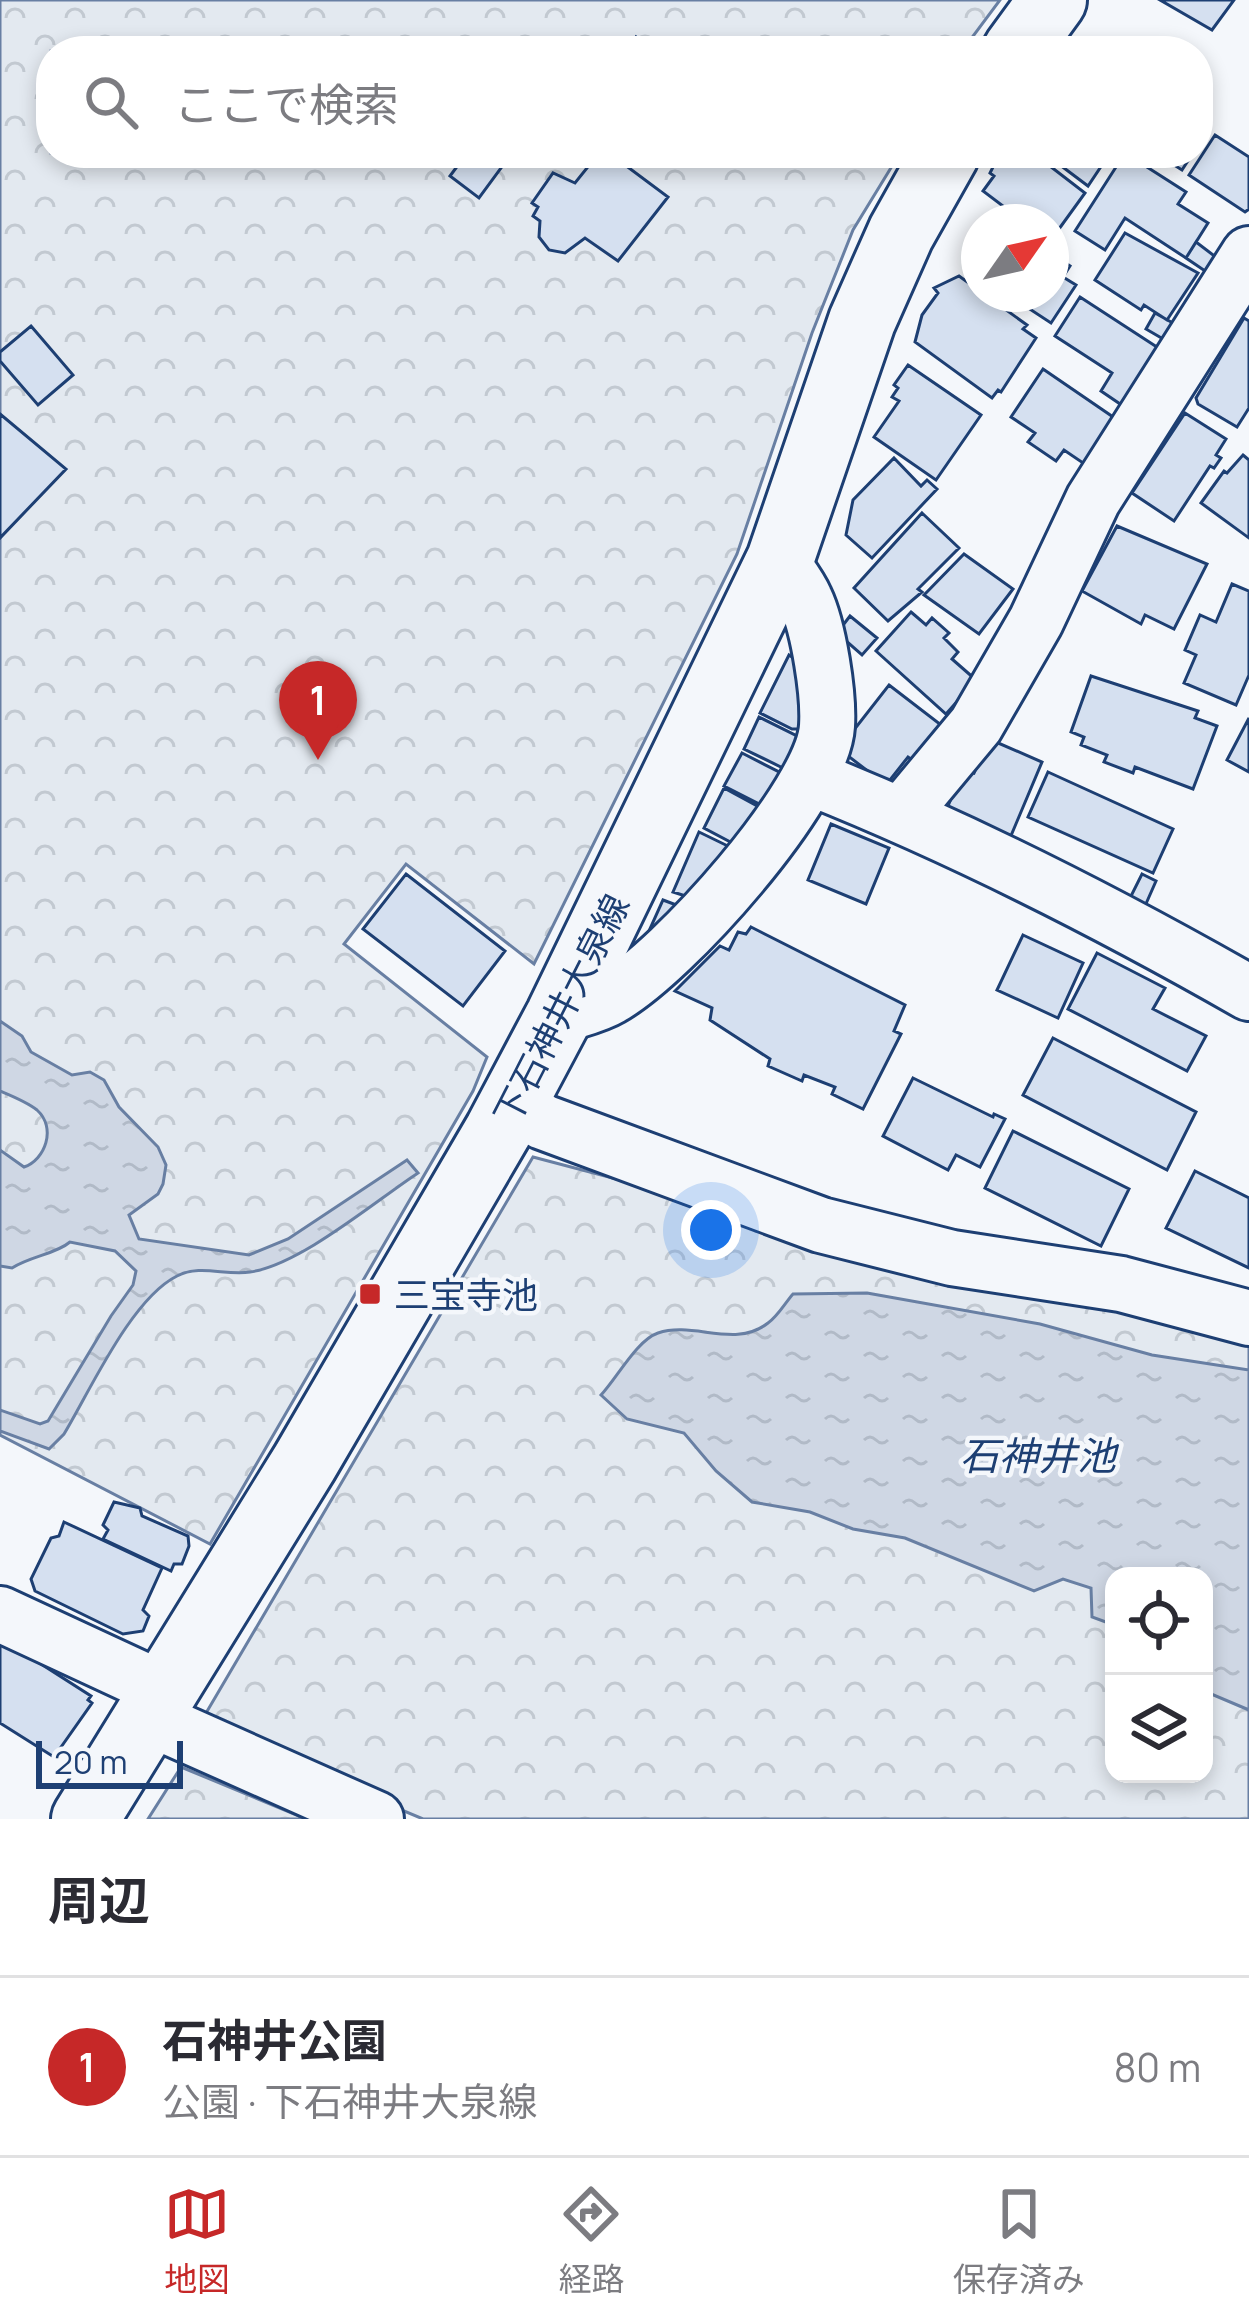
<!DOCTYPE html>
<html lang="ja">
<meta charset="utf-8">
<style>
:root{--surface:#fff;--page:#f2f2f3;--text:#2b2b33;--muted:#7c7c81;--line:#e1e1e2;--accent:#c62828}
body{margin:0;font-family:Manrope,"Noto Sans JP",sans-serif;background:var(--page);color:var(--text)}
.controls{position:absolute;right:36px;bottom:36px;display:grid;overflow:hidden;border-radius:24px;box-shadow:0 6px 18px #0003}
.controls button{width:108px;height:108px;display:grid;place-items:center;padding:0;border:0;border-bottom:3px solid var(--line);background:var(--surface);color:var(--text);font:60px sans-serif}
.compass{position:absolute;left:961px;top:204px;width:108px;height:108px;border-radius:50%;background:var(--surface);box-shadow:0 6px 18px #0003;rotate:56deg}
.scale{position:absolute;left:36px;bottom:30px;width:147px;box-sizing:border-box;padding-left:12px;border:6px solid #1d3f73;border-top:0;font-size:33px;line-height:42px;white-space:nowrap;color:#1d3f73;-webkit-text-stroke:9px #f4f7fb;paint-order:stroke}
.you{position:absolute;left:711px;top:1230px;width:42px;height:42px;margin:-30px;border:9px solid #fff;border-radius:50%;background:#1a73e8;box-shadow:0 0 0 18px #1a73e833}
.badge{display:grid;place-items:center;width:78px;height:78px;border-radius:50%;background:var(--accent);color:#fff;font-size:39px;font-weight:700}
.pin{position:absolute;translate:-50% -99px;filter:drop-shadow(0 3px 6px #0008)}
.pin::after{content:'';position:absolute;top:63px;width:42px;height:36px;background:inherit;clip-path:polygon(0 0,100% 0,50% 100%)}
.list{margin:0;padding:0;list-style:none}
h2{display:flex;justify-content:space-between;align-items:center;height:156px;margin:0;padding:0 48px;font-size:51px}
h2 small{font-size:39px;font-weight:400;color:var(--muted)}
.list li{display:grid;grid-template-columns:78px 1fr auto;gap:36px;align-items:center;box-sizing:border-box;height:180px;padding:0 48px;border-top:3px solid var(--line)}
.list b{display:block;font-size:45px;white-space:nowrap}
.list p{margin:0;font-size:39px;white-space:nowrap;color:var(--muted)}
.list em{font-size:39px;font-style:normal;color:var(--muted)}
.icon{flex:none;width:66px;height:66px;fill:none;stroke:currentColor;stroke-width:2;stroke-linecap:round;stroke-linejoin:round}
.map{position:relative;flex:none;width:1249px;height:1819px;overflow:hidden}
.search{position:absolute;background:var(--surface);box-shadow:0 6px 18px #0003;left:36px;right:36px;top:36px;height:132px;display:flex;align-items:center;gap:30px;box-sizing:border-box;padding:0 42px;border-radius:48px;color:var(--muted);font-size:45px}
.sheet{height:336px;background:var(--surface)}
nav{display:flex;justify-content:space-around;align-items:center;box-sizing:border-box;height:168px;border-top:3px solid var(--line);background:var(--surface);font-size:33px;color:var(--muted)}
nav a{display:grid;justify-items:center;gap:6px}
nav .on{color:var(--accent)}
.map>svg:first-child{display:block}
.park{fill:url(#park-crowns);stroke:#687fa3;stroke-width:3;fill-rule:evenodd}
.water{fill:url(#water-ripples);stroke:#687fa3;stroke-width:3}
.building{fill:#d5e0f0;stroke:#1d3f73;stroke-width:3}
.lines{fill:none;stroke-linecap:round;stroke-linejoin:round}
.minor-casing{stroke:#1d3f73;stroke-width:60}
.major-casing{stroke:#1d3f73;stroke-width:72}
.minor{stroke:#f4f7fb;stroke-width:54}
.major{stroke:#f4f7fb;stroke-width:66}
.poi-dot{fill:#c62828;stroke:#f4f7fb;stroke-width:4.5}
.labels{text-anchor:middle;dominant-baseline:central;stroke-width:9;stroke-linejoin:round;paint-order:stroke}
.street-label{font-size:36px;fill:#1d3f73;stroke:#f4f7fb}
.poi-label{font-size:36px;fill:#1d3f73;stroke:#f4f7fb;text-anchor:start}
.water-label{font-size:39px;font-style:italic;fill:#1d3f73;stroke:#f4f7fb}
</style>
<div class="map">
<svg width="1249" height="1819" viewBox="0 0 1249 1819">
<defs>
<pattern id="park-crowns" width="20" height="18" patternUnits="userSpaceOnUse" patternTransform="scale(3)"><rect width="20" height="18" fill="#e3e9f0"/><path d="M2 6a3 3 0 1 1 6 0M12 15a3 3 0 1 1 6 0" fill="none" stroke="#c2c9d1"/></pattern>
<pattern id="water-ripples" width="26" height="14" patternUnits="userSpaceOnUse" patternTransform="scale(3)"><rect width="26" height="14" fill="#cfd7e4"/><path d="M2 4q2-2 4 0t4 0M15 11q2-2 4 0t4 0" fill="none" stroke="#b1bac7"/></pattern>
</defs>
<rect width="100%" height="100%" fill="#f4f7fb"/>
<path class="park" d="M0,0h1000l-38,51h-911v102h849l-47,77 -41,103 -75,221 -203,410 -128,-100 -62,80 143,113 -14,34 -263,453 -210,-109z
M533,1157l284,75 432,96v491h-826l-224,-94zM1114,1576h90v198h-90z
M181,1767l125,52h-158z"/>
<path class="water" d="M0,1021l22,15 9,16 41,23 18,-3 14,8 15,27 39,40 8,18 -3,19 -5,10 -29,21 10,24 110,16 39,-16 119,-79 11,13c-44,29 -118,92 -168,99 -24,4 -50,-8 -73,4 -46,23 -87,115 -113,158l-15,15 -49,-18v-21l40,14 8,-3 63,-105 22,-31 3,-14 -21,-20 -45,-9c-14,12 -39,14 -58,26l-12,-2v-116l24,17c21,-7 33,-39 13,-57 -10,-8 -25,-14 -37,-19z
M867,1293l173,31 112,31 97,15v340l-45,-19v-115h-90v49l-22,-8 -1,-29 -28,-9 -29,12 -129,-53 -52,-9 -43,-17 -58,-10 -36,-31 -32,-38 -57,-14 -26,-24c16,-17 36,-55 57,-62 36,-12 77,16 110,-10 10,-7 17,-20 25,-29z"/>
<path class="building" d="M1160,0h74l-22,30z
M636,37l18,14h-28z
M1215,135l34,22v52l-4,3 -56,-37z
M467,153h45l-33,45 -29,-22z
M599,153h10l59,44 -50,64 -33,-23 -20,15 -16,-3 -10,-13 1,-16 -7,-5 5,-9 -6,-4 21,-30 22,10z
M1000,153h21l7,4 5,-4 52,40 -34,47v-18h-27l-41,-31 11,-15 -4,-3z
M1044,153h66l-22,33z
M1125,153l61,39 -8,12 30,19 -22,35 -61,-40 -20,32 -30,-19z
M1155,153h38l-11,17z
M1125,233l73,40 -31,47 -23,-15 -3,5 -46,-30z
M1196,242l25,19 -10,14 -25,-17z
M1051,253l19,13 -7,11 13,8 -25,38 -44,-29h44z
M959,276l68,49 -4,4 13,9 -35,54 -3,-2 -6,8 -77,-56 7,-27 16,-22 -4,-5z
M1080,297l83,54 -34,59 -28,-19 11,-18 -57,-37z
M1155,313l25,14 -10,16 -24,-14z
M1244,318l5,3v87l-12,19 -39,-23 -2,-6z
M31,326l42,49 -35,30 -38,-44v-9z
M908,365l73,50 -45,65 -62,-43 25,-36 -7,-4 6,-9 -4,-3z
M1043,369l73,50 -30,46 -22,-15 -8,11 -28,-19 7,-9 -24,-16z
M1185,413l41,26 -10,16 5,3 -7,10 -4,-2 -36,55 -42,-28z
M0,414l66,55 -66,69z
M1243,455l6,5v78l-48,-35 23,-32 3,2z
M894,458l27,28 6,-6 10,9 -65,69 -26,-23 7,-35z
M922,513l37,35 -41,41 4,3 -34,29 -34,-33z
M1117,526l90,38 -33,65 -29,-14 -4,9 -59,-33z
M964,554l49,35 -34,45 -55,-39z
M1232,584l17,7v84l-13,30 -52,-22 12,-28 -11,-5 15,-35 16,7z
M911,612l15,13 6,-7 17,15 -5,5 14,14 -6,7 24,21 -30,34 -70,-63z
M850,616l27,22 -15,17 -25,-22z
M789,655l12,8 -1,66h-8l-32,-16z
M1091,676l107,35 -3,7 22,8 -24,63 -58,-22 -2,6 -29,-11 3,-7 -26,-10 3,-8 -13,-5z
M889,685l56,43 -27,36 -10,-7 -22,28 -47,-36z
M759,717l44,22 -16,31 -43,-21z
M1249,718v54l-22,-12z
M989,739l53,23 -32,76 -64,-27 17,-42 11,4z
M742,753l41,21 -18,33 -41,-21z
M1048,772l125,57 -20,44 -125,-56z
M724,788l35,19 -21,39 -34,-18z
M831,824l58,24 -23,56 -58,-24z
M699,832l35,17 -36,51 -25,-8z
M406,874l99,77 -42,55 -100,-77z
M1142,874l14,7 -11,25 -15,-8z
M663,900l24,9 -42,31z
M751,927l154,78 -11,26 7,3 -38,75 -31,-15 3,-7 -31,-12 -2,6 -34,-15 2,-7 -60,-39 2,-12 -37,-17 45,-45 9,4 9,-18 8,2z
M1023,935l60,28 -25,55 -61,-28z
M1097,953l68,35 -12,21 53,27 -19,35 -119,-62z
M1053,1038l143,74 -29,58 -144,-75z
M913,1078l80,39 1,-3 11,5 -25,48 -24,-12 -8,15 -65,-34z
M1013,1131l116,58 -28,57 -116,-58z
M1195,1171l54,27v70l-83,-40z
M114,1502l26,6 2,8 46,20 1,10 -7,18h-8l-3,7 -68,-32 5,-9 -5,-5z
M64,1522l98,46 -19,42 6,6 -6,15 -20,3 -88,-43 -4,-12 20,-41 8,-2z
M5,1641l86,55 -3,4 4,3 -38,54 -54,-34v-77z"/>
<g class="lines">
<g class="minor-casing">
<path id="minor" d="M811,778c153,61 296,134 438,215
M902,814l74,-89 60,-104 57,-121 156,-246
M559,1016c17,-6 37,-10 52,-19 61,-34 212,-202 216,-271 2,-31 -8,-98 -22,-127 -6,-14 -17,-27 -25,-39
M513,1104l30,18 278,103 131,33 169,26 128,34
M0,1614l166,77
M149,1718l227,101"/>
</g>
<g class="major-casing">
<path id="major" d="M1016,51l37,-51
M85,1819l220,-357 193,-331 61,-115 221,-456 82,-239 39,-88 45,-80"/>
</g>
<use href="#minor" class="minor"/>
<use href="#major" class="major"/>
</g>
<rect class="poi-dot" x="358" y="1282" width="24" height="24" rx="6"/>
<g class="labels">
<g class="street-label">
<text transform="translate(561 1009) rotate(-63)">下石神井大泉線</text>
</g>
<g class="poi-label">
<text x="394" y="1294">三宝寺池</text>
</g>
<g class="water-label">
<text x="1038" y="1455">石神井池</text>
</g>
</g>
</svg>
<div class="controls">
<button><svg class="icon" aria-label="locate" viewBox="0 0 24 24"><circle cx="12" cy="12" r="6"/><path d="M12 2v4M12 18v4M2 12h4M18 12h4"/></svg></button>
<button><svg class="icon" aria-label="layers" viewBox="0 0 24 24"><path d="M12 4l9 5-9 5-9-5zM3 14l9 5 9-5"/></svg></button>
</div>
<svg class="compass" viewBox="-18 -18 36 36"><path d="M0-13l5 13h-10z" fill="#e53935"/><path d="M0 13l5-13h-10z" fill="#7c7c81"/></svg>
<div class="scale">20 m</div>
<div class="you"></div>
<div class="pin badge" style="left:318px;top:760px">1</div>
<div class="search"><svg class="icon" aria-label="search" viewBox="0 0 24 24"><circle cx="10" cy="10" r="6"/><path d="M15 15l6 6"/></svg>ここで検索</div>
</div>
<section class="sheet">
<h2>周辺<small></small></h2>
<ul class="list">
<li><span class="badge">1</span><div><b>石神井公園</b><p>公園 · 下石神井大泉線</p></div><em>80 m</em></li>
</ul>
</section>
<nav>
<a class="on"><svg class="icon" aria-label="map" viewBox="0 0 24 24"><path d="M3 6l6-2 6 2 6-2v14l-6 2-6-2-6 2zM9 4v14M15 6v14"/></svg>地図</a>
<a><svg class="icon" aria-label="directions" viewBox="0 0 24 24"><path d="M12 3l9 9-9 9-9-9zM9 14v-3h6M13 9l2 2-2 2"/></svg>経路</a>
<a><svg class="icon" aria-label="saved" viewBox="0 0 24 24"><path d="M7 4h10v16l-5-4-5 4z"/></svg>保存済み</a>
</nav>
